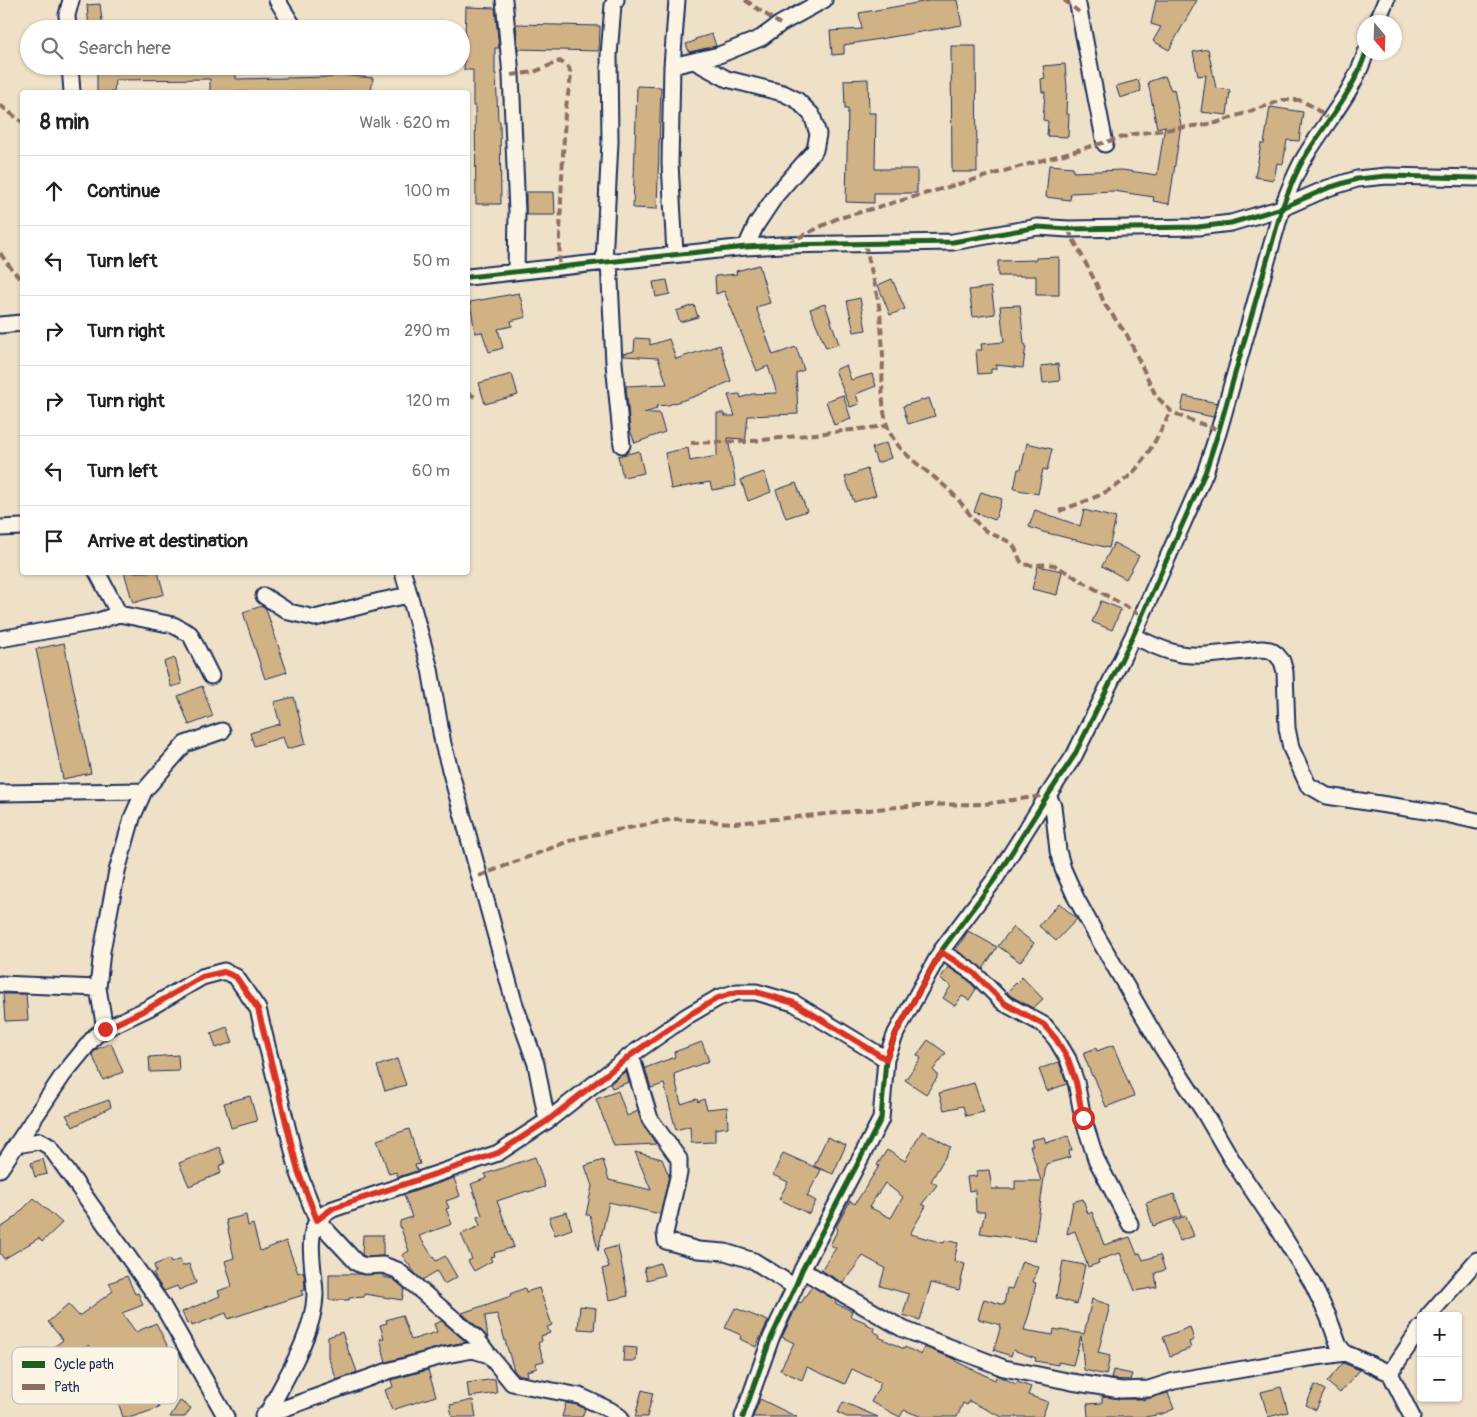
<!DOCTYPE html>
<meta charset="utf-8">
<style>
:root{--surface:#fff;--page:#f6f6f6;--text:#202124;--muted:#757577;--line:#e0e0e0}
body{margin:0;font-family:Pangolin,sans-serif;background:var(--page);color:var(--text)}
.controls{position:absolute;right:15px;bottom:15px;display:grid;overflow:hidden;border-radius:5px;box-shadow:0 1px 4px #0004}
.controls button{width:45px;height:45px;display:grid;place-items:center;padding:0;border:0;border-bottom:1px solid var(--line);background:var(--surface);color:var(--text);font:25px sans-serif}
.compass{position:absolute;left:1357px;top:15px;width:45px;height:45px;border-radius:50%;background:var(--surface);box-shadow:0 1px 4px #0004;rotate:161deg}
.stop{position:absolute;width:15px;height:15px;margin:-11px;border:4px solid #d93025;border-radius:50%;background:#fff}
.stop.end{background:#d93025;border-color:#fff;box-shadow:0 1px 5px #0008}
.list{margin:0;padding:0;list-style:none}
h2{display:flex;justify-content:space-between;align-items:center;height:65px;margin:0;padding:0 20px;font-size:21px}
h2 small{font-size:16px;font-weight:400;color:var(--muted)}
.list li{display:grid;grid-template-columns:32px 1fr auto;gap:15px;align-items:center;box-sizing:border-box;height:70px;padding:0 20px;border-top:1px solid var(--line)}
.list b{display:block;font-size:19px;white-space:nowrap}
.list em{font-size:16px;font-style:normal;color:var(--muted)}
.icon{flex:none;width:28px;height:28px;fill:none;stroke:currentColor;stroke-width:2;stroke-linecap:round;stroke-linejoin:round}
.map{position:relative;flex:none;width:1477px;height:1417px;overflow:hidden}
.search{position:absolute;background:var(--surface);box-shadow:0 1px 4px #0004;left:20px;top:20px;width:450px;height:55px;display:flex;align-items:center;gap:12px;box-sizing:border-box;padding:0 18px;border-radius:28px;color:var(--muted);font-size:19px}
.panel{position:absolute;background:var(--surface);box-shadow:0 1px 4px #0004;left:20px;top:90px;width:450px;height:485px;border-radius:5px}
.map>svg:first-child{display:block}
.building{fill:#d1b285;stroke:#1b2f5e;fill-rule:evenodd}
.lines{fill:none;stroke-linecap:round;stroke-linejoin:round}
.minor-casing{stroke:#1b2f5e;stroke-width:19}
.minor{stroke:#fcf5e5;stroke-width:15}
.quiet{stroke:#8d6e63;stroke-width:4;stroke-dasharray:8 4;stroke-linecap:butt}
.cycleway-casing{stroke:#fcf5e5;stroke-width:8}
.cycleway{stroke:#1b5e20;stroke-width:5}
.route{stroke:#d93025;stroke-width:6}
.key{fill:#fcf5e5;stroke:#b8babc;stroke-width:1}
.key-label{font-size:14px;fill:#1b2f5e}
</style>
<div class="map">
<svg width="1477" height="1417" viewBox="0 0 1477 1417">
<rect width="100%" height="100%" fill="#efe1c8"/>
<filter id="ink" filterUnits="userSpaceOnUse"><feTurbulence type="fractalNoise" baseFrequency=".02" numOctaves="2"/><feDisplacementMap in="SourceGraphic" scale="10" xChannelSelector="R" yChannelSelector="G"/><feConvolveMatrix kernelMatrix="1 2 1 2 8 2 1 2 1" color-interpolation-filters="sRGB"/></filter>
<g filter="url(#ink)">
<path class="building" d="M934,0h23l5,25 -118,20v9l-12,1 -2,-24 32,-2 -3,-16z
M1156,0h41l-28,50 -16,-9 8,-14 -10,-3z
M100,4l3,25h-14l-2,-24z
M466,7l29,1 4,40h-4v26h1l2,47h2l1,83h-25l-1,-98h-2v-36h-9z
M516,24l84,2 -1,25 -81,-2z
M712,34l4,12 -27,6 -3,-8 9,-3v-2z
M951,46h25l1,126h-25z
M1208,49l8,39 14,2 -3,25 -26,-3 5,-37 -8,1 -5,-24z
M1065,64l2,23 -1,27h3l-1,23 -21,-1 1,-15 -5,-1 2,-28h-3l-1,-13 4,-1 -2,-12z
M97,66h139v13l96,-2v-3l41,4 -2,14h-161v-13l-95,1 -1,12h-17z
M1165,76l6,14 3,-1 7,36 -12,79 -16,-3 1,-4 -41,-6 -42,2 -1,7 -24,-3 3,-32 24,2v5l49,-2 35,5 8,-49 -8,2 -9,-46z
M868,79l1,34h7l-1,56h42v24h-43v10l-28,-1 2,-93h-3l-1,-29z
M1138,80l3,11 -21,7 -4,-12z
M637,86l24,1 -4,122 -24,-1z
M1270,107l33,5 -4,29 -12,-1 -4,24 -6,-1 -3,17 -19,-3 6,-33h3z
M526,192h28l1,23h-29z
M1059,257v38h-23v-19h-38v-15l38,-1v-2z
M759,265l11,38 -14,4 17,48 23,-8 8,23 -8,3 2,41 -50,2 -3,28 -2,-5 -15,-1 8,48 -24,4 -2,-8 -39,7 -6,-36 23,-5 2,13 27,-5v-43h7l1,3h10l-7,-21 12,-1 1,4 11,-4 25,-1 -9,-27 -11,5 -33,-80 -8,3 -1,-18 22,-2 -1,-3z
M892,279l13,30 -15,6 -12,-30z
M667,280l3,14 -14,3 -3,-15z
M991,287l4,27 -22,3 -4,-27z
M519,293l7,24 -15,4 1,5 -14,3 5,19 -14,4 -7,-20 -7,1 -5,-31z
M860,298l6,32 -12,2 -7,-31z
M825,304l14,40 -13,4 -16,-39z
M694,305l4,12 -18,5 -4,-11z
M1020,305l4,39 2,1 -3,23 -27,-3v4h-5v4l-13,1 -2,-24h6l-1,-6 23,-2 -4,-36z
M635,338l15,1v6l19,-6 7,20 44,-14 11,36 -35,15 -28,9 -12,1 1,3 -13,4h15l6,19 -30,11 -5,-13 -4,-44 41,-2 -9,-26 -35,-2v-2l11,-3z
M1058,364l2,17 -17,2 -2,-17z
M846,365l5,15 21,-6 4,12 -20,8 3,10 -9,3 -15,-37z
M512,374l6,21 -33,9 -6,-21z
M843,395l8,24 -17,6 -8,-24z
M1184,396l33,7 -4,14 -32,-7z
M929,398l6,18 -27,8 -5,-18z
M886,443l5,15 -14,5 -5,-15z
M1027,443l25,6 -5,21 -4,-1 -5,25 -24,-5 4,-20h3z
M639,451l5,22 -21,4 -5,-21z
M867,469l9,26 -22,7 -9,-25z
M764,472l7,20 -23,9 -7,-21z
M796,483l11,28 -21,7 -10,-28z
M981,492l21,7 -7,21 -21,-8z
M1035,510l45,16 4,-16 32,8 -7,30 -66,-16 -14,-5z
M1114,543l25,13 -13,23 -24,-13z
M1038,566l24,5 -5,24 -25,-6z
M124,572h34l6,22 -31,9z
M1101,601l20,8 -9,21 -20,-8z
M262,606l4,3 21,63 -22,7 -22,-67z
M64,643l27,130 -28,6 -27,-130z
M175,658l7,26 -11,3 -7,-25z
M202,686l11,30 -24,9 -11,-29z
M294,697l12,47 -19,5 -4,-12 -29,9 -4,-13 30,-9 -6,-22z
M1059,903l18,16 -21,22 -17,-15z
M1013,927l21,16 -14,19 -22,-16z
M968,931l29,16 -14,22 -27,-19z
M948,967l20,13 8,9 -7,11 -7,-4 -7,10 -12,-8 8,-12 -11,-7z
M1022,977l21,22 -10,9 -22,-12 -4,-4z
M3,994h23l2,26 -23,1z
M227,1027l6,15 -17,6 -5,-15z
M928,1040l18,13 -13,17 4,4v4l-11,16 -21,-14 16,-22 -4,-3z
M702,1042l7,19 -35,13 7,30 16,-5 1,3 6,-3 3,10 20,-2 1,20 -13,2v13l-24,1 -1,-17 -14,4 -12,-46 -13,4 -6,-20 30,-11 -1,-5z
M111,1043l12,29 -20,8 -11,-26 5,-5z
M1113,1045l21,51 -28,11 -12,-31h-2l-9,-23 13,-5 1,3z
M178,1055l1,16 -29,1 -1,-15z
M397,1059l9,26 -21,6 -8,-25z
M1059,1062l8,22 -20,7 -8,-22z
M626,1071l3,11 -17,6 -2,-4z
M974,1083l10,29 -18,4 -3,-10 -19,4 -5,-17z
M618,1091l9,25 11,-5 4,13 14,20 -42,2 -18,-47z
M250,1096l7,25 -26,7 -7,-25z
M109,1100l2,7 -38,20 -7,-12z
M409,1129l11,35 -5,1 2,6 -19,6 -2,-5 -7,2 -12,-34z
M922,1131l29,16 -20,34 6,4 -15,19 4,2 -16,28 34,9 1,-3 13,3 -4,18 11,3 -6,26 -28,-7 -11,37 -17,-5 6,-21 -29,-8 5,-18 -22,-12 -20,27 -22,-13 15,-22 -6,-3 8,-16 -2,-2 14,-26 5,3 24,-38 -2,-1 10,-15 18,11zM885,1183l18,14 -12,21 -22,-11z
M1068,1136l4,14 -3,1 1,6 -24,7 -11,77 -55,-8 5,-21h-9l-1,-22 -6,1 -2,-14 10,-1 -1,-5 13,-1 3,19h23v-8h26l-11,-35h3l-2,-6 13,-3 2,6z
M827,1137l19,8 -13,29 -19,-8z
M219,1147l6,16 -6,3 2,7 -32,13 -10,-23z
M635,1152l27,7 7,17 -9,38 -51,-12 -11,49 -8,-36h-4l6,-29 -7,-20 18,-6 6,20 42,10z
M783,1153l38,17 -14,26 9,5 -7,13 -30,-15 9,-17 -15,-7z
M535,1157l10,30 -17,5 -1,-1 -30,10 17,46 -20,6 1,3 -5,1 2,4 -18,10 -6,-10 4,-2 -11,-25 19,-8 -3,-9 5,-2 -11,-31 16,-6 -2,-4z
M43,1159l4,15 -12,3 -4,-14z
M454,1178l6,18 -14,5 3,7 -3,1 6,15 -33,12 17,25 9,-5 12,21 -13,7 -7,-13 -15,9 -7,-7 -13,-18 7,-4 -9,-25v-5l12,-4 -8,-22z
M1174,1194l8,22 -29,10 -7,-23z
M34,1198l28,25 -20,19 -3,-4 -35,21 -4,-6v-25l11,-7z
M1083,1199l5,15 4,-2 12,33 26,-8 7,17 3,-1 3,7 17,-5 5,15 -10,3 2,14 -22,4 -15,-38 -22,7 1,3 -11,4 -13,-36 -8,3 6,-32z
M567,1212l5,17 -17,6 -6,-18z
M246,1215l2,11 5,-2 7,27 26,-10 12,32 5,-2 1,3 1,16 -4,1 2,4 -75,24 -2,-6 -34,13 -1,-4 -4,2 -5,-12 38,-16 -2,-5 14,-5 -7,-25 9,-3 -8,-38z
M1186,1216l8,20 -14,5 -7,-20z
M363,1235h20v21l-17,1 -4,-2z
M618,1246l10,50 -19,4 -7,-31 7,-2 -6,-17z
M169,1259l2,4 9,-4 2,7 7,-2 7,19 -17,7 -2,-4 -13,5 -8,-12 -3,-6 3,-1 -2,-7z
M1022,1261l17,6 -6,15 3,1 -6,28 -6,19 29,5 1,-6 30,5 8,-35 18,6 -12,48 12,3 -4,19 -22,-5 -3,-34 -8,29 -15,-3v3l-23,-4 1,-3 -23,-8 -2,6 -17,-6 7,-25 -23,-6 6,-20 20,6 3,-17 5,1z
M1063,1261l22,4 -8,39 -21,-6z
M660,1263l4,12 -17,5 -3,-12z
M329,1274h53l1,1v2l10,2 12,10 -1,1 -2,10 -38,-6v3l-15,1v2h-20z
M127,1276l8,18 3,-1 5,12 -21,8 14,19 20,-9 14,28 -33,14 2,4 -23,13 -9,-17 -2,1 -16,-21 -23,17 5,15 -18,7 -5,-13 5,-2 -11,-13 21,-16 -15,-18 20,-18 11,12 34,-25 -4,-8z
M812,1286l24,15 -1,2 17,8 -2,5 15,6v1l9,5 -1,3 7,4 -1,2 25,12 1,-2 16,8 3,-8 33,13v2l38,18 2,-5 19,9 1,-2 14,5 -3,8 20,7 -6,15h-40l-33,-16 -2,4 -4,-2 -6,14h-35l-18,-7 -4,7 -29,-15 10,-19 -29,-14 -7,15 -38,-17 -5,13 -22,-10 14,-27 -12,-6 12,-25 5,-10 2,1z
M525,1288l1,4 13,-4 13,37 -5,2 3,6 -9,3 1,5 -4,2 6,18 -8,2 1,5 -10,3 1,5h-1l-10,-2 -3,-4 -17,-56 -12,2 3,23 -5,-7 -21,-19 49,-17 -1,-2z
M580,1306l16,2 -2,22 -16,-1z
M735,1308l33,13 -12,26 -16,-8 1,-4 -16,-7z
M402,1315l9,25 26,-8 -3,-8 8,-3 24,21 -22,4 -58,16 -6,-23 4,-1 -4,-13 7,-2 -1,-3z
M1190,1327l4,13 -5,2 2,6 -21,8 -7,-19z
M342,1332l8,24 1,-1 6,17 -20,8 -9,-23v-20z
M624,1347l13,1 -1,13h-13z
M1343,1363l17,7 -20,23 -13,-11z
M428,1370l8,26 -44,14 -7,-20 8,-3 -2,-7z
M1113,1370l19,4 -2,6 -19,-1z
M495,1379l2,14 -28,4 -2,-14z
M1315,1385l10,5 -9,20 -10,-5z
M1281,1387l7,25 -20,5 -7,-25z
M149,1388l3,9 3,-1 4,12 -27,9h-9l-6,-18z
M642,1390l11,3 -6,24h-12z
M1168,1393l6,16 -12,5 -17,3h-57l-1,-13 15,-1v-5l4,-1 15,2h22v1z
M760,1399l37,18h-44z
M473,1400l3,17h-24l-2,-12z
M180,1401l11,7 -6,9h-15z
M843,1402l35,15h-31l-9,-4z
M566,1403l11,2 8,4 -3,8h-20z"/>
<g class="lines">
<g class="minor-casing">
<path id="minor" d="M277,0l18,29
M504,0l7,75 6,137 -1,59
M1077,0l28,144
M1377,22l9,-22
M68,29l-1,-14 4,-15
M694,61l33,18 56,14 14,7 15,15 6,19 -3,16 -39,45 -20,30 -10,22
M70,66l2,26
M672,66l47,-11 42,-17 19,-14 44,-24
M675,254l-5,-91 2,-97 5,-66
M609,261l5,102 8,82
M604,262l6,-120 -1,-87 4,-50 3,-5
M468,277l278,-30 36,-2 171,-3 85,-15 30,2 130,-2 33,-4 51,-15 46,-20 29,-9 30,-3 90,2
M0,325l22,-2
M0,528l22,-1
M97,572l22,42 54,11 17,9 21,42
M403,572l27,97 13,75 71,258 22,62 11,57
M264,596l25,16 26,6 65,-17 29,-6
M1133,636c14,6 28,14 43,17 23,6 62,-2 86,-4l8,1 6,4 6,7 3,11 2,56 4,20 17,37 19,11 119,18 31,7
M0,639l95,-17 24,-8
M0,793l144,-2
M1048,795l5,11 5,45 5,18 13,29 18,33 67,115 43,66 28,48 46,68 33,53 17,35 11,30 6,7 45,20
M941,951l33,22 30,30 40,22 12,14 12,20 8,23 7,36 13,41 34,65
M0,984l98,4
M105,1029l-7,-41 4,-37 15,-80 15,-53 12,-27 41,-47 37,-13
M631,1055l19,64 29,40v14l-14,60 1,8 32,9 27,2 29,9 41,26
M16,1145l24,-4 10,6 111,156 65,114
M0,1169l63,-94 32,-39 10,-7 44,-21 53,-31 22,-6 12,6 22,32 40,162 19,49 40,43 8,3 18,-1 14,5 80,69 12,16
M802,1270l101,59 101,39 68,14 49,8 28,-1 25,-8 128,-22 43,-6
M1428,1316l49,-56
M263,1416l125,-45 58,-16 27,-5 16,5 23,28 68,13 30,14 10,7
M268,1417l-1,-3c18,-35 47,-80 48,-119 0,-20 -10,-59 3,-75 3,-5 10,-8 15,-11l165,-56 49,-32 84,-66 56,-39 31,-18 19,-6h19l38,11 92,56
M743,1417l28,-79 24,-51 7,-17 79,-151 5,-60 10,-26 45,-82 54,-72 53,-84 26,-39 59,-120 72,-163 14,-43 63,-222c7,-18 14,-37 24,-53 21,-34 48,-64 60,-103
M1412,1417l-22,-44 31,-46"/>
</g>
<use href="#minor" class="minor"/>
<path class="quiet" d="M745,0l35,24
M1064,0l15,12
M511,75l23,-3 26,-11 9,7 2,8 -6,37 -4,87 -2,68
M0,105l22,17
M1068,229l28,54 9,22 22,30 29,61 15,15 13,7 35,12
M788,243l48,-24 298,-85 82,-11 67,-23h16l13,6 18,14
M865,244c6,27 15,55 16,82 1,12 2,23 2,35 -1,21 -2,43 4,64 9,30 45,47 65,68 11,11 19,25 30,35 9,8 22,9 30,16 6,6 5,14 11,20 10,3 20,-1 31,1l88,51
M0,253l7,10 15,18
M468,392l9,7
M691,443l62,-2 134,-15
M1059,511c27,-10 59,-20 78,-43 14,-17 24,-38 34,-57
M479,876l98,-38 97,-19 61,4 183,-18 67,-1 63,-9"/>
<g class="cycleway-casing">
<path id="cycleway" d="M468,277l278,-30 36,-2 171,-3 85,-15 30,2 130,-2 33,-4 51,-15 46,-20 29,-9 30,-3 90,2
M743,1417l28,-79 24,-51 7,-17 79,-151 5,-60 10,-26 45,-82 54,-72 53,-84 26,-39 59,-120 72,-163 14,-43 63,-222c7,-18 14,-37 24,-53 21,-34 48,-64 60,-103"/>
</g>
<use href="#cycleway" class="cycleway"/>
</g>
</g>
<g class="lines" filter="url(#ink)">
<path class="route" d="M105,1029l44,-21 53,-31 22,-5 12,5 22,32 40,162 19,49 16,-12 165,-55 49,-32 84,-66 56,-39 31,-18 19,-6h19l38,11 92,56 10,-26 45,-81 33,21 30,30 40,22 12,14 12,20 8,23 7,36"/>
</g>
<rect x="12" y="1347" width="166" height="57" rx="8" class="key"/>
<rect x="22" y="1361" width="23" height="7" fill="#1b5e20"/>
<rect x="22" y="1384" width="23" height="6" fill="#8d6e63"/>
<g class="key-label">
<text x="54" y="1369">Cycle path</text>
<text x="54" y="1392">Path</text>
</g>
</svg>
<div class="controls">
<button>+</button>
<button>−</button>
</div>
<svg class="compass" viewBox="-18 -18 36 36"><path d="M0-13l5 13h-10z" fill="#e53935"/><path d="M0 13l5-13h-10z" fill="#757577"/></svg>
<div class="stop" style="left:1083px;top:1118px"></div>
<div class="stop end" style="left:105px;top:1029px"></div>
<div class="search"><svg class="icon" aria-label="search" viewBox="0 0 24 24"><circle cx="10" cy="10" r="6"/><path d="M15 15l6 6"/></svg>Search here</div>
<section class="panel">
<h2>8 min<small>Walk · 620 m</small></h2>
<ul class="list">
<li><svg class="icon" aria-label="ahead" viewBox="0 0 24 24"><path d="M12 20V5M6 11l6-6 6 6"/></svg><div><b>Continue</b></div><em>100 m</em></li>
<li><svg class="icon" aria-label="left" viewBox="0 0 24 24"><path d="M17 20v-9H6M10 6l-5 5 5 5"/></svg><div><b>Turn left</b></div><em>50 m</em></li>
<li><svg class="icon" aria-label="right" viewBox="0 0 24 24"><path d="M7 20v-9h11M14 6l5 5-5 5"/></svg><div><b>Turn right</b></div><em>290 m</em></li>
<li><svg class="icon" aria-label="right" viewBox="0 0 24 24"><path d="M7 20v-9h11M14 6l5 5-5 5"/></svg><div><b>Turn right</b></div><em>120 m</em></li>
<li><svg class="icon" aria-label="left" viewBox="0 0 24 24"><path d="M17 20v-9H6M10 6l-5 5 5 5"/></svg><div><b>Turn left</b></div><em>60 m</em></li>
<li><svg class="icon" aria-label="arrive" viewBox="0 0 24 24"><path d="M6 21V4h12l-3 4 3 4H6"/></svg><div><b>Arrive at destination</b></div></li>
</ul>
</section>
</div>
